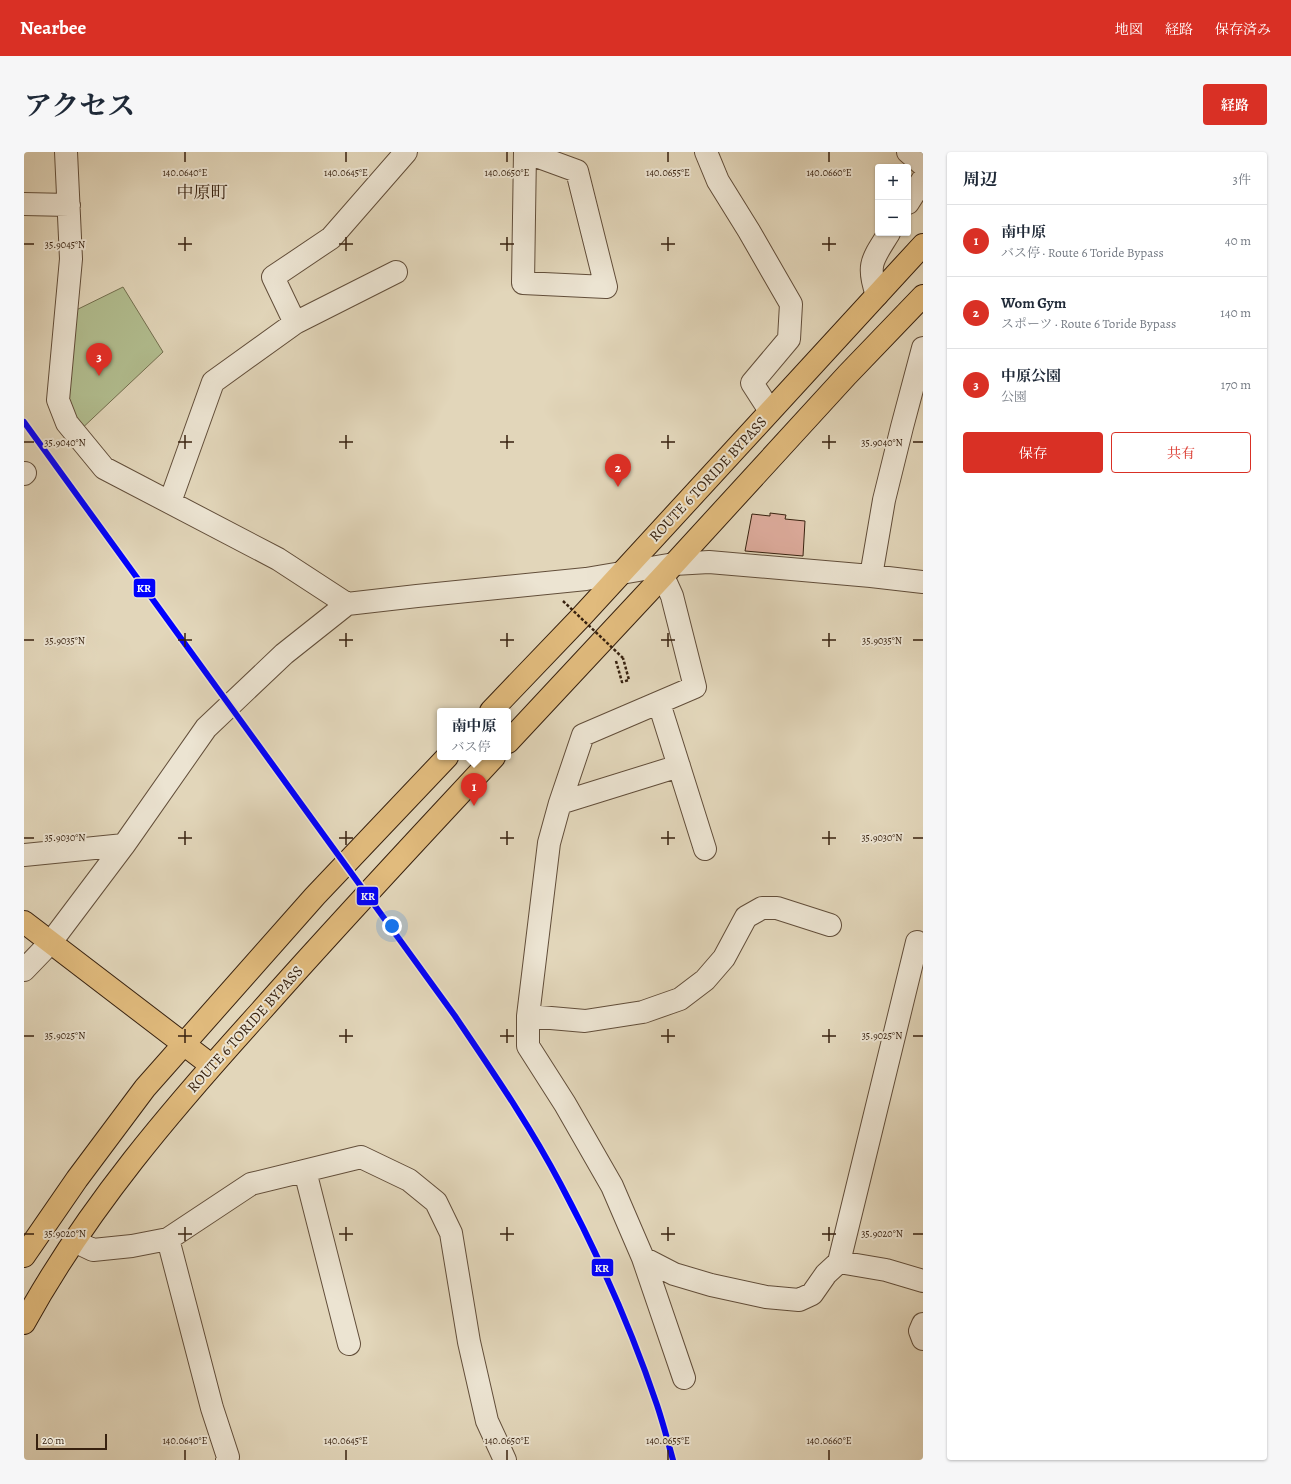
<!DOCTYPE html>
<html lang="ja">
<meta charset="utf-8">
<style>
:root{--surface:#fff;--page:#f6f6f7;--text:#1f2937;--muted:#747a83;--line:#e0e1e3;--accent:#d93025}
body{margin:0;font-family:Alegreya,"Noto Serif JP",serif;background:var(--page);color:var(--text)}
.controls{position:absolute;right:12px;top:12px;display:grid;overflow:hidden;border-radius:4px;box-shadow:0 1px 3px #0004}
.controls button{width:36px;height:36px;display:grid;place-items:center;padding:0;border:0;border-bottom:1px solid var(--line);background:var(--surface);color:var(--text);font:20px sans-serif}
.scale{position:absolute;left:12px;bottom:10px;width:71px;box-sizing:border-box;padding-left:4px;border:2px solid #37210f;border-top:0;font-size:11px;line-height:14px;white-space:nowrap;color:#37210f;-webkit-text-stroke:3px #ece4d2;paint-order:stroke}
.you{position:absolute;left:368px;top:774px;width:14px;height:14px;margin:-10px;border:3px solid #fff;border-radius:50%;background:#1a73e8;box-shadow:0 0 0 6px #1a73e833}
.badge{display:grid;place-items:center;width:26px;height:26px;border-radius:50%;background:var(--accent);color:#fff;font-size:13px;font-weight:700}
.pin{position:absolute;translate:-50% -33px;filter:drop-shadow(0 1px 2px #0008)}
.pin::after{content:'';position:absolute;top:21px;width:14px;height:12px;background:inherit;clip-path:polygon(0 0,100% 0,50% 100%)}
.popup{position:absolute;left:413px;top:556px;width:74px;height:52px;box-sizing:border-box;display:grid;place-content:center;border-radius:4px;background:var(--surface);filter:drop-shadow(0 1px 3px #0005);font-size:13px;white-space:nowrap;color:var(--muted)}
.popup b{font-size:15px;color:var(--text)}
.popup::after{content:'';position:absolute;left:50%;top:100%;margin-left:-8px;border:8px solid transparent;border-top-color:var(--surface)}
.list{margin:0;padding:0;list-style:none}
h2{display:flex;justify-content:space-between;align-items:center;height:52px;margin:0;padding:0 16px;font-size:17px}
h2 small{font-size:13px;font-weight:400;color:var(--muted)}
.list li{display:grid;grid-template-columns:26px 1fr auto;gap:12px;align-items:center;box-sizing:border-box;height:72px;padding:0 16px;border-top:1px solid var(--line)}
.list b{display:block;font-size:15px;white-space:nowrap}
.list p{margin:0;font-size:13px;white-space:nowrap;color:var(--muted)}
.list em{font-size:13px;font-style:normal;color:var(--muted)}
.actions{display:flex;gap:8px;padding:12px 16px}
.actions a{flex:1;padding:9px 0;border:1px solid var(--accent);border-radius:4px;text-align:center;font-size:14px;color:var(--accent)}
.actions .main{background:var(--accent);color:#fff}
.map{position:relative;flex:none;width:899px;height:1308px;overflow:hidden;border-radius:4px}
header{display:flex;align-items:center;gap:24px;box-sizing:border-box;height:56px;padding:0 20px;background:var(--accent);color:#fff}
header strong{font-size:19px}
nav{display:flex;gap:22px;margin-inline-start:auto;font-size:14px}
.intro{display:flex;align-items:center;justify-content:space-between;box-sizing:border-box;height:96px;padding:0 24px}
h1{margin:0;font-size:28px}
.button{padding:10px 18px;border-radius:4px;background:var(--accent);color:#fff;font-size:14px;font-weight:700}
main{display:flex;gap:24px;padding:0 24px}
aside{flex:1;background:var(--surface);border-radius:4px;box-shadow:0 1px 3px #0004}
.map>svg:first-child{display:block}
.green{fill:#b2be90;stroke:#747050}
.building{fill:#ddab9c;stroke:#37210f}
.lines{fill:none;stroke-linecap:round;stroke-linejoin:round}
.minor-casing{stroke:#624e3a;stroke-width:24}
.highway-casing{stroke:#37210f;stroke-width:24}
.path{stroke:#37210f;stroke-width:2.5;stroke-dasharray:3 2;stroke-linecap:butt}
.minor{stroke:#ece4d2;stroke-width:22}
.highway{stroke:#e1bb7d;stroke-width:22}
.path-bridge{stroke:#37210f;stroke-width:2.5;stroke-dasharray:3 2;stroke-linecap:butt}
.rail-1-casing{stroke:#ece4d2;stroke-width:9}
.rail-1{stroke:#00f;stroke-width:6}
.ticks{fill:none;stroke:#37210f;stroke-width:1.5}
.labels{text-anchor:middle;dominant-baseline:central;stroke-width:4;stroke-linejoin:round;paint-order:stroke}
.street-label{font-size:15px;fill:#37210f;stroke:#ece4d2}
.quarter-label{font-size:17px;fill:#37210f;stroke:#ece4d2}
.ticks-label{font-size:10px;text-anchor:middle;fill:#37210f;stroke:#ece4d2;stroke-width:4;stroke-linejoin:round;paint-order:stroke}
.line-badge{stroke:#ece4d2;stroke-width:1.5}
.badge-label{font-size:11px;text-anchor:middle;font-weight:bold;fill:#fff}
</style>
<header>
<strong>Nearbee</strong>
<nav><a>地図</a><a>経路</a><a>保存済み</a></nav>
</header>
<div class="intro"><h1>アクセス</h1><a class="button">経路</a></div>
<main>
<div class="map">
<svg width="899" height="1308" viewBox="0 0 899 1308">
<rect width="100%" height="100%" fill="#e2d6ba"/>
<filter id="stains"><feTurbulence type="fractalNoise" baseFrequency=".005" numOctaves="4"/><feColorMatrix values="0 0 0 0 .2 0 0 0 0 .09 0 0 0 0 .02 0 0 0 .5 -.17"/></filter>
<radialGradient id="worn" r=".72"><stop offset=".6" stop-color="#630" stop-opacity="0"/><stop offset="1" stop-color="#630" stop-opacity=".3"/></radialGradient>
<path class="green" d="M99,135l40,65 -87,82 -9,-11 -1,-108z"/>
<path class="building" d="M746,361l16,2 -1,4 20,2 -2,35 -58,-5 7,-37 18,2z"/>
<g class="lines">
<g class="minor-casing">
<path id="minor" d="M42,0l5,107 -13,141 9,23 37,45 174,91 69,45
M501,0l52,19 29,116 -83,-4 2,-131
M682,0l12,29 31,50 42,73 -2,35 -37,44 18,28
M884,0l15,13
M884,51l15,-24
M0,52l45,1
M853,143c-11,-31 -4,-36 12,-62
M271,171l-22,-46 58,-39 75,-86
M0,322l1,-1
M146,350l43,-120 82,-59 101,-51
M847,424l13,-76 18,-73 21,-79
M635,551l46,146
M655,614l-119,37 -11,40 -21,173v30l37,58 47,82 31,72 41,120
M536,651l23,-68 112,-48 -23,-91 -9,-20
M0,703l100,-10
M0,818l27,-28 73,-97 82,-117 78,-74 63,-50 70,-8 169,-17 88,-15 35,-2 162,14 52,6
M504,864l57,5 58,-9 37,-13 25,-19 19,-22 22,-41 16,-9h15l53,17
M281,1019l44,173
M144,1087l44,169 16,49 -1,3
M50,1089l19,9 39,-4 36,-7 83,-55 110,-27 48,23 27,22 15,31 18,109 18,79 18,39
M619,1106l31,16 37,11 55,12 33,3 13,-6 14,-20 13,-12 47,8 37,11
M815,1110l78,-320
M899,1172l-3,7 3,8"/>
</g>
<g class="highway-casing">
<path id="highway" d="M467,559l91,-95 341,-371
M484,590l155,-166 184,-201 76,-79
M0,770l187,143
M0,1104l53,-77 68,-91 170,-192 132,-139
M0,1171c63,-115 149,-215 237,-312 76,-86 155,-170 233,-254"/>
</g>
<path class="path" d="M592,509l6,21 7,-2 -6,-22"/>
<use href="#minor" class="minor"/>
<use href="#highway" class="highway"/>
<path class="path-bridge" d="M539,449l60,57"/>
<g class="rail-1-casing">
<path id="rail-1" d="M0,270l431,594c37,55 74,108 105,167 38,71 71,145 97,222 6,18 11,37 16,55"/>
</g>
<use href="#rail-1" class="rail-1"/>
</g>
<path class="ticks" d="M161,0v10M322,0v10M483,0v10M644,0v10M805,0v10M161,85v14M322,85v14M483,85v14M644,85v14M805,85v14M0,92h10M154,92h14M315,92h14M476,92h14M637,92h14M798,92h14M161,283v14M322,283v14M483,283v14M644,283v14M805,283v14M0,290h10M154,290h14M315,290h14M476,290h14M637,290h14M798,290h14M889,290h10M161,481v14M322,481v14M483,481v14M644,481v14M805,481v14M0,488h10M154,488h14M315,488h14M476,488h14M637,488h14M798,488h14M889,488h10M161,679v14M322,679v14M483,679v14M644,679v14M805,679v14M0,686h10M154,686h14M315,686h14M476,686h14M637,686h14M798,686h14M889,686h10M161,877v14M322,877v14M483,877v14M644,877v14M805,877v14M0,884h10M154,884h14M315,884h14M476,884h14M637,884h14M798,884h14M889,884h10M161,1075v14M322,1075v14M483,1075v14M644,1075v14M805,1075v14M0,1082h10M154,1082h14M315,1082h14M476,1082h14M637,1082h14M798,1082h14M889,1082h10M161,1298v10M322,1298v10M483,1298v10M644,1298v10M805,1298v10"/>
<g class="labels">
<g class="street-label">
<text transform="translate(684 327) rotate(-47)">ROUTE 6 TORIDE BYPASS</text>
<text transform="translate(221 877) rotate(-48)">ROUTE 6 TORIDE BYPASS</text>
</g>
<g class="quarter-label">
<text x="178" y="40">中原町</text>
</g>
</g>
<g class="ticks-label">
<text x="161" y="24">140.0640°E</text>
<text x="322" y="24">140.0645°E</text>
<text x="483" y="24">140.0650°E</text>
<text x="644" y="24">140.0655°E</text>
<text x="805" y="24">140.0660°E</text>
<text x="41" y="96">35.9045°N</text>
<text x="41" y="294">35.9040°N</text>
<text x="858" y="294">35.9040°N</text>
<text x="41" y="492">35.9035°N</text>
<text x="858" y="492">35.9035°N</text>
<text x="41" y="689">35.9030°N</text>
<text x="858" y="689">35.9030°N</text>
<text x="41" y="887">35.9025°N</text>
<text x="858" y="887">35.9025°N</text>
<text x="41" y="1085">35.9020°N</text>
<text x="858" y="1085">35.9020°N</text>
<text x="161" y="1292">140.0640°E</text>
<text x="322" y="1292">140.0645°E</text>
<text x="483" y="1292">140.0650°E</text>
<text x="644" y="1292">140.0655°E</text>
<text x="805" y="1292">140.0660°E</text>
</g>
<g class="line-badge">
<rect x="109" y="426" width="23" height="20" rx="4" fill="#00f"/>
<rect x="332" y="734" width="23" height="20" rx="4" fill="#00f"/>
<rect x="567" y="1106" width="23" height="19" rx="4" fill="#00f"/>
</g>
<g class="badge-label">
<text x="120" y="440">KR</text>
<text x="344" y="748">KR</text>
<text x="578" y="1120">KR</text>
</g>
<rect width="100%" height="100%" filter="url(#stains)"/>
<rect width="100%" height="100%" fill="url(#worn)"/>
</svg>
<div class="controls">
<button>+</button>
<button>−</button>
</div>
<div class="scale">20 m</div>
<div class="you"></div>
<div class="pin badge" style="left:450px;top:654px">1</div>
<div class="popup"><b>南中原</b>バス停</div>
<div class="pin badge" style="left:594px;top:335px">2</div>
<div class="pin badge" style="left:75px;top:224px">3</div>
</div>
<aside>
<h2>周辺<small>3件</small></h2>
<ul class="list">
<li><span class="badge">1</span><div><b>南中原</b><p>バス停 · Route 6 Toride Bypass</p></div><em>40 m</em></li>
<li><span class="badge">2</span><div><b>Wom Gym</b><p>スポーツ · Route 6 Toride Bypass</p></div><em>140 m</em></li>
<li><span class="badge">3</span><div><b>中原公園</b><p>公園</p></div><em>170 m</em></li>
</ul>
<div class="actions"><a class="main">保存</a><a>共有</a></div>
</aside>
</main>
